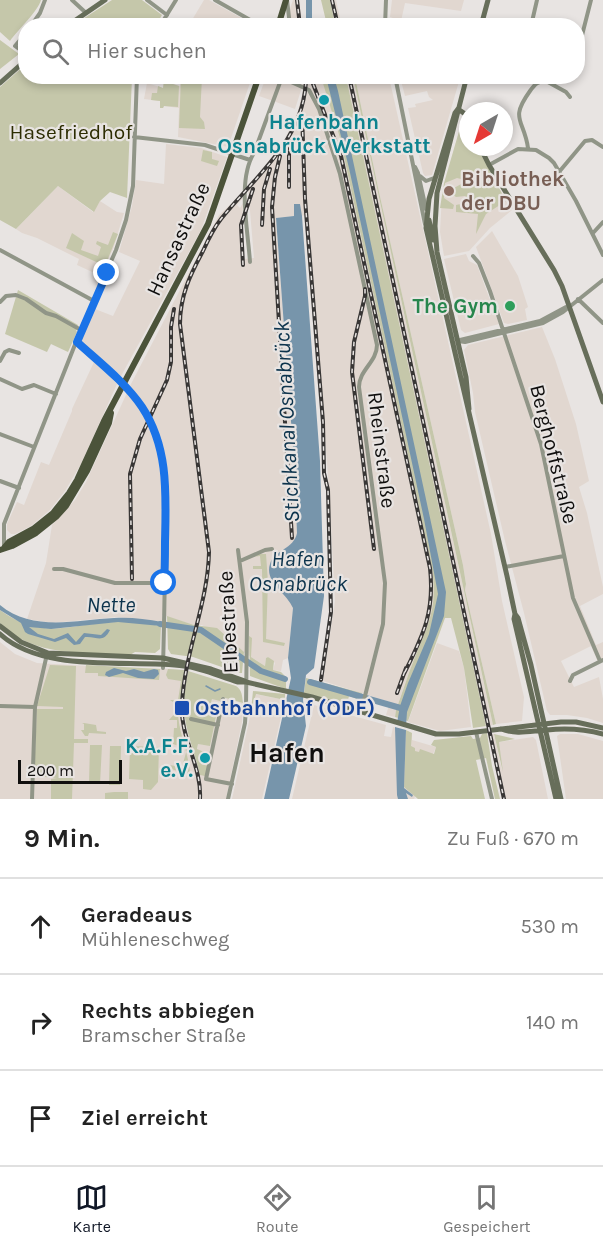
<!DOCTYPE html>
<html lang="de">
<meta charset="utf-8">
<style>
:root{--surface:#fff;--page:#f2f2f2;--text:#222;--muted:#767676;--line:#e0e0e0;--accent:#111827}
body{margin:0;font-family:Karla,sans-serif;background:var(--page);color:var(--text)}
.compass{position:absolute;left:459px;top:102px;width:54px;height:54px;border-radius:50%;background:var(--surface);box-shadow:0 3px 9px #0003;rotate:219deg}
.scale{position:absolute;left:18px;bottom:15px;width:104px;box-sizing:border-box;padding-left:6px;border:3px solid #100f0e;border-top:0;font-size:16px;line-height:21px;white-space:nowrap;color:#100f0e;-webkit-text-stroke:4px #e8e4e2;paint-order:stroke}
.stop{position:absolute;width:18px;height:18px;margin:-14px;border:4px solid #1a73e8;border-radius:50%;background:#fff}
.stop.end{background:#1a73e8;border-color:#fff;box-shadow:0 2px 6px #0008}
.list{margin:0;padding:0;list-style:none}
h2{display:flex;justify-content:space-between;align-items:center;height:78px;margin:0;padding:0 24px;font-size:26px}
h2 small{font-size:20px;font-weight:400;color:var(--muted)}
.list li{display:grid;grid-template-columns:39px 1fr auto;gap:18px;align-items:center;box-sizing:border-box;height:96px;padding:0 24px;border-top:2px solid var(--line)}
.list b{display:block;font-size:22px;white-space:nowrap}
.list p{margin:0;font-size:20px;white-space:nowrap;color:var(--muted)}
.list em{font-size:20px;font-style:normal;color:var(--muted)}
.icon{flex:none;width:33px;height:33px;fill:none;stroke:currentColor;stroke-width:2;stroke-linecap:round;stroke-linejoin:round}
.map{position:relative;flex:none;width:603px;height:799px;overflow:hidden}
.search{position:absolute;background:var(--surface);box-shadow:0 3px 9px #0003;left:18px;right:18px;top:18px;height:66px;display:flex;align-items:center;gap:15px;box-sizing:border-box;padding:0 21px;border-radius:24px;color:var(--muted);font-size:22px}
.sheet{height:366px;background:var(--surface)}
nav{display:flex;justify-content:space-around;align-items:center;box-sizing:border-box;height:84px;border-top:2px solid var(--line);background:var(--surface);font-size:16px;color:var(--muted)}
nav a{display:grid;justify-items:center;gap:3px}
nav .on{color:var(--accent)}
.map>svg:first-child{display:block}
.built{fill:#e1d7d0}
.green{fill:#c5c7aa}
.water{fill:#7795ab}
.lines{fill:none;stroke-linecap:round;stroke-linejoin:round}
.stream{stroke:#7795ab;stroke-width:1.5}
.river{stroke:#7795ab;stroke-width:6}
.street{stroke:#909587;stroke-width:4}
.secondary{stroke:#676e5a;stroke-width:5}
.primary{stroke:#4b533a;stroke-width:6}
.rail-casing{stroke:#383635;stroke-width:4}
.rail{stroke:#e8e4e2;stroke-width:1.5;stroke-dasharray:4.5;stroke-linecap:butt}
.route{stroke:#1a73e8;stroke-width:8}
.culture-dot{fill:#0f9aa8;stroke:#e8e4e2;stroke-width:2}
.education-dot{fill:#8d6e63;stroke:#e8e4e2;stroke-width:2}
.leisure-dot{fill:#2e9e5b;stroke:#e8e4e2;stroke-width:2}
.transit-dot{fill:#1a4fb4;stroke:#e8e4e2;stroke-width:2}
.labels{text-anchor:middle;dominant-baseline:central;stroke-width:4.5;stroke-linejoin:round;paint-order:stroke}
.culture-label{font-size:21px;font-weight:bold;fill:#0d838f;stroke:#e8e4e2}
.park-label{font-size:21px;fill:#2d2d02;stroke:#e8e4e2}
.education-label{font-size:21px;font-weight:bold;fill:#785e54;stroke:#e8e4e2;text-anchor:start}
.street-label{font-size:21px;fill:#100f0e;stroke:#e8e4e2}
.leisure-label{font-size:21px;font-weight:bold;fill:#27864d;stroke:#e8e4e2;text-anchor:end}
.transit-label{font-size:21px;font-weight:bold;fill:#164399;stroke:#e8e4e2;text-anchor:start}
.water-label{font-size:22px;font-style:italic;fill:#0c334c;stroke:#e8e4e2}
.district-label{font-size:27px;font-weight:bold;fill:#100f0e;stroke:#e8e4e2}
</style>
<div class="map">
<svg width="603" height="799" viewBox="0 0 603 799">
<rect width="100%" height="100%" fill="#e8e4e2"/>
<path class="built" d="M204,0h5l45,25h-65z
M293,0h6l3,25 -18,1z
M330,0h6l5,22 -6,1z
M392,0h72l-3,11 -56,-8 -4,18 -11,-4z
M454,76l6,2 -26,90 -2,7 -7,1 -2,-3 -15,-65 8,-1 -1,-3 18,-4 -4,-3 -2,-6 -22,5 -5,-19z
M181,77h71l-24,70 -50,-10 1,-29 -15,-2 -1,2h-3v-7l-16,-2 3,-16 16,5 1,-7 16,5z
M266,77h55l5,14 14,47 92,430 3,21 -5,34 -17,38 -17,49 -1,7 -9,-2 4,-13 -67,-21 12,-80 -6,-112 -21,-274 -8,1v-12l-5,12 -19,2 18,244 3,71 -3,9 -21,16 20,50 -5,50 -5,2 -2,11 -8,-1 2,-7 -7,-6 -2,1 -1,8 -63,-41h-8l-32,-10v7l-45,-5 -65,6 -25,-4 19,-56 6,-38 23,-25 11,-18 45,-98 88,-169 23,-21v5l-5,6 3,3 3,-5 -1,33 2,23 10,-1 -6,-71 35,-44 15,-32 5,-21v-6l-8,25 -19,-7 -17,-6z
M346,77h7l140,648 -7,1z
M355,77h34l102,457 11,67 22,96 -2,24 -26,3 -31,-134 1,-7 -3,-18 -84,-373z
M465,123l3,1v23h9l7,16 28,47 -22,18 -21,23 -25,5 -4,-24 2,-38 18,-66z
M166,144l35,4 26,9 -26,73 -81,148 -40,-37 15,-32 18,7 27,-55 -21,-9 13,-46 4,-26 28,4z
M58,186l35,26 7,-11 17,11 7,1 -11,36 -12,27 -24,-11 2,-6 -42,-21 -15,-5 -6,-4z
M492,231l26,45 10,31 -3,2 2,11 -19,4 -4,-1 -28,-76z
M466,254l3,7 8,4 22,59 -34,9 -4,-3 -17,-71z
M542,327l13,32 21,65 13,57 -10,6 8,26 16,74v7l-23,12 16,39 7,-3v18l-5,2 -7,-16 -30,15 13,26 25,-10 4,22v24l-16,-5 -20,-3h-17l-3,-4 -23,-98 -19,-72 -30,-129 -2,-19 -9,-43 4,-5z
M94,362l23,22 -36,80 -16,27 -15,19 -19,16 -16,8h-4l-4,-4v-6l10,-22 7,3 17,-43 8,3 23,-54v-2z
M0,642l15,12 22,9 84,5 47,1 20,2 -4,21 -1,21 2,12 15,50 1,-11 -4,-14 1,-6 12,1 6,-27 -8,-3 4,-16 9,-2 22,6 -1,19 -16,77h-226z
M437,643l22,8 5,17 7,59 -31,4 -32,-9z
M255,694l30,6 -23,99h-30z
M314,705l72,20 -2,11 7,1 2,-10 19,6v7l24,7 -22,52h-122z
M494,734l8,36 -3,-28 34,-5 3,3 12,59h-46l-14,-64z
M560,734h18l25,7v58h-37l-9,-63z"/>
<path class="green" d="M0,0h41c-3,11 -23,30 -31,41l-10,-9z
M112,0h30l20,15 -6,10 -84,1z
M321,0h9l5,24 -8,1z
M0,40l19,14 -19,15z
M25,65l1,11 106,1 -5,121 -17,-6 -10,9 -6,11 -36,-26 -42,43 -16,-9v-133z
M181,77h21l-2,40 4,5 1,7 -26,-1z
M321,77h5l5,11 5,-4h4l1,-7h5l140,649 -13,2 -9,-60 -13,-50h-6l-37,103 -13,-4 1,-7c6,-16 11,-33 17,-48 15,-37 25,-53 19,-94l-92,-430z
M353,77h2l24,115 84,373 3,19 -1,6 31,134 -3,1z
M164,81l15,5 -1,21 -14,-1 -1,2h-3v-7l-9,-1 1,-7h5l1,-7 5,2z
M464,123l4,1v23h9l29,54 -20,13 -10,20 2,-20 -22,-2v-7l9,-2 3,-4 -3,-3 -9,1 -4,-3 2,-6 9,-5 -2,-4 -4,-1 -12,5 -1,15 10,7 -1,4 -13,-1 4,-25 16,-55z
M203,150l9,2v7l7,2 -2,5 -16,-5z
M113,232l5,2 -13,32 -39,-18 6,-15 12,8 -3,9 17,6 3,-9 -5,-3 1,-3 11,4z
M18,290l60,35 -2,5 1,2 -9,20 -17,-8 -4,8 -42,-18z
M259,554h7l2,28 -2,57 19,4 -1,3 -21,-4 -1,-73h-9v-3h8l-1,-10 -7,1z
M0,610c43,31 68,14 115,12 15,-1 31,2 46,4l-1,23 -5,4 -20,-1 -5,3c-44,-3 -97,3 -130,-32z
M167,616l27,9 23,3 27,24 -2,21h-3l-46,-16 -22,-3 -3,-5z
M249,636l3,2 -1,19 14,9 1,-8 2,-1 6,4 -1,9 8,2 5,5v12l-36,-13z
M50,665l26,1 -2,73h14v4h-14l-2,56h-21v-20l6,-1 -23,-2 3,-67h26v-2l-26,-1z
M86,665l74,4 -1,11 -61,-4v-3h-13z
M168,669l17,1 -6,36 -9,-6h8l3,-19 -13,-2 -2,-4z
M188,671l48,15c6,4 6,9 7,17l-21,-6 -2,4 -8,-2 -4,16 8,2 -6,29 -12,-2 -1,5 7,3 -3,12 7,2 -3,10 -5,-1c-11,-44 -22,-56 -12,-104z
M306,678l56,15 -2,7 -11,-4 -2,8 -43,-11z
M253,691l32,3v6l-29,-6 -5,16z
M176,708h2c-1,22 11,43 12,67l-28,-9 1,-2 19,3 5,-18 -14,-5 1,-16h3v-8h-8l7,-8z
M84,723l12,2 1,6 9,1v2l-17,-1 -1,3h-3l-4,-6h3v-6h-2z
M406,730l6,3 -1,13 4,2v3l4,1 1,-3 14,5 2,-7 -5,-2 3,-5 37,-4 2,3 7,-1 2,-4 5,-1 5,33 8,33h-5l-9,-41 -10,2 9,39h-67l-14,-12z
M494,734l21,5 -16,3 4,30z
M90,745h12l-2,39h-11z
M110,746h11l-1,39h-11z
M130,746l29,1 -1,35 -7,8 -8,-1v-9l-14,-1z
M114,792h14v7h-23v-6z"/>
<path class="water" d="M306,0h6v25h-6z
M326,77h8l4,14 108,501 -2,24 -37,96 -1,14 -9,-3 3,-17 8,-23 21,-49 9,-40 -14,-75 -75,-351z
M294,204h6l2,12 18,245 4,135 -10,72 -8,7 -3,25 3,26 -17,73h-25l27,-121 -3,-20 5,-50c-6,-15 -29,-26 -23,-44 4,-14 24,-15 27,-31l-3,-71 -18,-244 18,-2z
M0,605c32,27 76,15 114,13 16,-1 32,1 48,4l-1,4 -43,-4 -67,7 -22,-2 9,7 16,5 14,-6 8,9 8,-9 17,2 6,-6 3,1c-7,14 -13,6 -25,7l-5,7 -6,1 -8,-7 -11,4 -27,-8 -3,-2 -4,-9 -21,-13z
M114,668l12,3 8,-2 10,3 10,-3 4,1 1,4 -5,5 -16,-1 -15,-5 -14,4 -4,-2 1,-3z
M395,727l11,3 -2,58 9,7 -1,2 -6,-4 2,6h-10l-1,-4z"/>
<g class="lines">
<path class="stream" d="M206,686l9,5 5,-2"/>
<path class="river" d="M160,624l41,6 60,41 24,8
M310,682l94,27"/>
<path class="street" d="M72,0l13,12
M147,0l20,15
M215,0l46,26
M287,0l3,26
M31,26l9,-13 5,-13
M160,26l16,-26
M372,26h22
M385,26l1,-26
M531,26l6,-26
M26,33l-11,13 11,8
M578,51l13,-51
M395,76l30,148
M282,78l27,12 10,19 21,65 37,171c0,17 -18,25 -18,42l26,196 -2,41 -22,88
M134,137l71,8 45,15
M528,148c-4,-29 -19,-28 2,-57 5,-7 8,-10 16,-10l20,11 4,5
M489,165l29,-16 18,1 13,8 5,5 22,38 27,54
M415,167l3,6 8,36
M559,172l26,-31 7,-1 11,7
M420,176l6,5 8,-3
M593,233l10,-11
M0,250l94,51
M473,256l6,7 11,28 51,153 32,154 27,63
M250,262c-2,-32 -13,-82 4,-109l28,-76
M578,299l25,24
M0,302l6,-6 10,-1 10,4 20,14 10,3 25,14
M460,340l80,-19 26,-14
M458,341l7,1 78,-19 20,-11 40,-32
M77,342c22,21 50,42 67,68 27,44 21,90 21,138 0,40 -1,80 -2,120
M0,361l5,-9 4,-2 10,3
M0,379l22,10 12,-4 22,9
M0,434l34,13
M0,481l19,7
M4,546v-22l76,-192 36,-82 10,-30 7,-34 4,-110
M240,561l25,-11 7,-1
M505,567l59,-11
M54,569h9l52,14h49
M570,681l3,-6 30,-15
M223,699l-17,80 26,5
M0,706l35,1
M191,719l27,6
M476,732l16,67
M32,799l3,-92 12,-53
M228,799l17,-76 1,-16 1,-85 -9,-72"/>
<path class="secondary" d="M67,26l38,-26
M481,26l7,-26
M467,76l-30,117 -2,33 2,26 29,125 3,32
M0,83l26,-23
M458,109l-3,4 -26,86 -3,29 81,348 8,38 -1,5 42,180
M458,109l10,7
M480,147l9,18 65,105 8,16 41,116
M429,220l4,20
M515,614l3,4 13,47 30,134
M0,626l21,16 27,11 115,5 48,11 34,12
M0,634c44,40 128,25 184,32 18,2 37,11 54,16h8l66,15 124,37h23l102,-12h15l27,6
M501,729c16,6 29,2 46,1 19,-2 37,-1 56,4"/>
<path class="primary" d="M278,26l8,-26
M4,548l5,-6 24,-13 20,-16 16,-20 8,-13 27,-59 104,-197 51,-148
M0,550l12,-4 24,-13 20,-16 10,-11 21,-35 22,-48 2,-10"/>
<g class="rail-casing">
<path id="rail" d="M297,0l3,26
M332,0l6,26
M310,76l31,80 89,412c5,46 -8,69 -27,108
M349,76l155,723
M302,114l3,85 18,223 1,51 4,17 3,122 -10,68
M280,156l-5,21 -3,30 20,331
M289,187v-35l4,-13
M262,225l2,-36 6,-20
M243,265l-2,-40 12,-36
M365,289v7l-11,46 -2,30 22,177
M132,579l-2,-105 10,-35 27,-59 4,-18v-35l3,-18
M397,693l9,-25
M200,799c2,-33 -20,-61 -18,-94 2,-52 26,-101 27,-153l-29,-228c0,-28 10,-49 23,-73 5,-11 10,-22 18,-32 35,-44 85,-80 85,-143"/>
</g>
<use href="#rail" class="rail"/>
</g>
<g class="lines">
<path class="route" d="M107,273l-30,69c22,20 48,40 65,65 27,41 24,88 23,135 0,13 0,27 -1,41"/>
</g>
<g class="culture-dot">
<circle cx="324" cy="100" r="6"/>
<circle cx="205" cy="758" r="6"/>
</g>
<circle class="education-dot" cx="449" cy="191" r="6"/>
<circle class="leisure-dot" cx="510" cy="306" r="6"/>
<rect class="transit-dot" x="174" y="700" width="16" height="16" rx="3"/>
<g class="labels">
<g class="culture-label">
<text x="324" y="122">Hafenbahn<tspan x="324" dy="24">Osnabrück Werkstatt</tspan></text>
<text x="193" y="746" text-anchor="end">K.A.F.F.<tspan x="193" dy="24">e.V.</tspan></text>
</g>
<g class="park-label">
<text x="71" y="132">Hasefriedhof</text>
</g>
<g class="education-label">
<text x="461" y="179">Bibliothek<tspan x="461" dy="24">der DBU</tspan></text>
</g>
<g class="street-label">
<text transform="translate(178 239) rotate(-65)">Hansastraße</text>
<text transform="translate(382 450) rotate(83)">Rheinstraße</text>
<text transform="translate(554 454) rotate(76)">Berghoffstraße</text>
<text transform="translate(228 622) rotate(-93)">Elbestraße</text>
</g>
<g class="leisure-label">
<text x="498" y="306">The Gym</text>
</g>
<g class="transit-label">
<text x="195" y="708">Ostbahnhof (ODF)</text>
</g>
<g class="water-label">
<text transform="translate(287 422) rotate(-93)">Stichkanal Osnabrück</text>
<text x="298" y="559">Hafen<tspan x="298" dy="25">Osnabrück</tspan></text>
<text x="111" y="605">Nette</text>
</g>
<g class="district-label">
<text x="287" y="753">Hafen</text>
</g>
</g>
</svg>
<svg class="compass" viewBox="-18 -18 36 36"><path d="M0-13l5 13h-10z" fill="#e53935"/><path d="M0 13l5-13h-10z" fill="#767676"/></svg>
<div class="scale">200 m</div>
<div class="stop" style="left:164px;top:583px"></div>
<div class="stop end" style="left:107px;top:273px"></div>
<div class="search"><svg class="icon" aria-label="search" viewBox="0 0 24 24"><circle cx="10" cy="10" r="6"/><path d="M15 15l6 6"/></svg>Hier suchen</div>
</div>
<section class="sheet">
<h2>9 Min.<small>Zu Fuß · 670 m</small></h2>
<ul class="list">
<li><svg class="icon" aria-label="ahead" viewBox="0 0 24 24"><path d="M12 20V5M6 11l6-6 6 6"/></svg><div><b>Geradeaus</b><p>Mühleneschweg</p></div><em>530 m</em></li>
<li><svg class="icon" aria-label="right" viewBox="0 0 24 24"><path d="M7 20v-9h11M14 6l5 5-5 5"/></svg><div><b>Rechts abbiegen</b><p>Bramscher Straße</p></div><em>140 m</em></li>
<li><svg class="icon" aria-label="arrive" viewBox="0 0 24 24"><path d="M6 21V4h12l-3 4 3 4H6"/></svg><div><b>Ziel erreicht</b></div></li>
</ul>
</section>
<nav>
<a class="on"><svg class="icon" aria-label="map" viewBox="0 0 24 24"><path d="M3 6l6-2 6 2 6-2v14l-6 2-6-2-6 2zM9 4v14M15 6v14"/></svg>Karte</a>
<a><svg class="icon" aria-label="directions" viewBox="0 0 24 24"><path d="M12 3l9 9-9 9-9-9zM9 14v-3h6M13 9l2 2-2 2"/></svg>Route</a>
<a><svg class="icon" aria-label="saved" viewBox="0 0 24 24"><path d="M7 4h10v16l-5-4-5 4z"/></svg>Gespeichert</a>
</nav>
